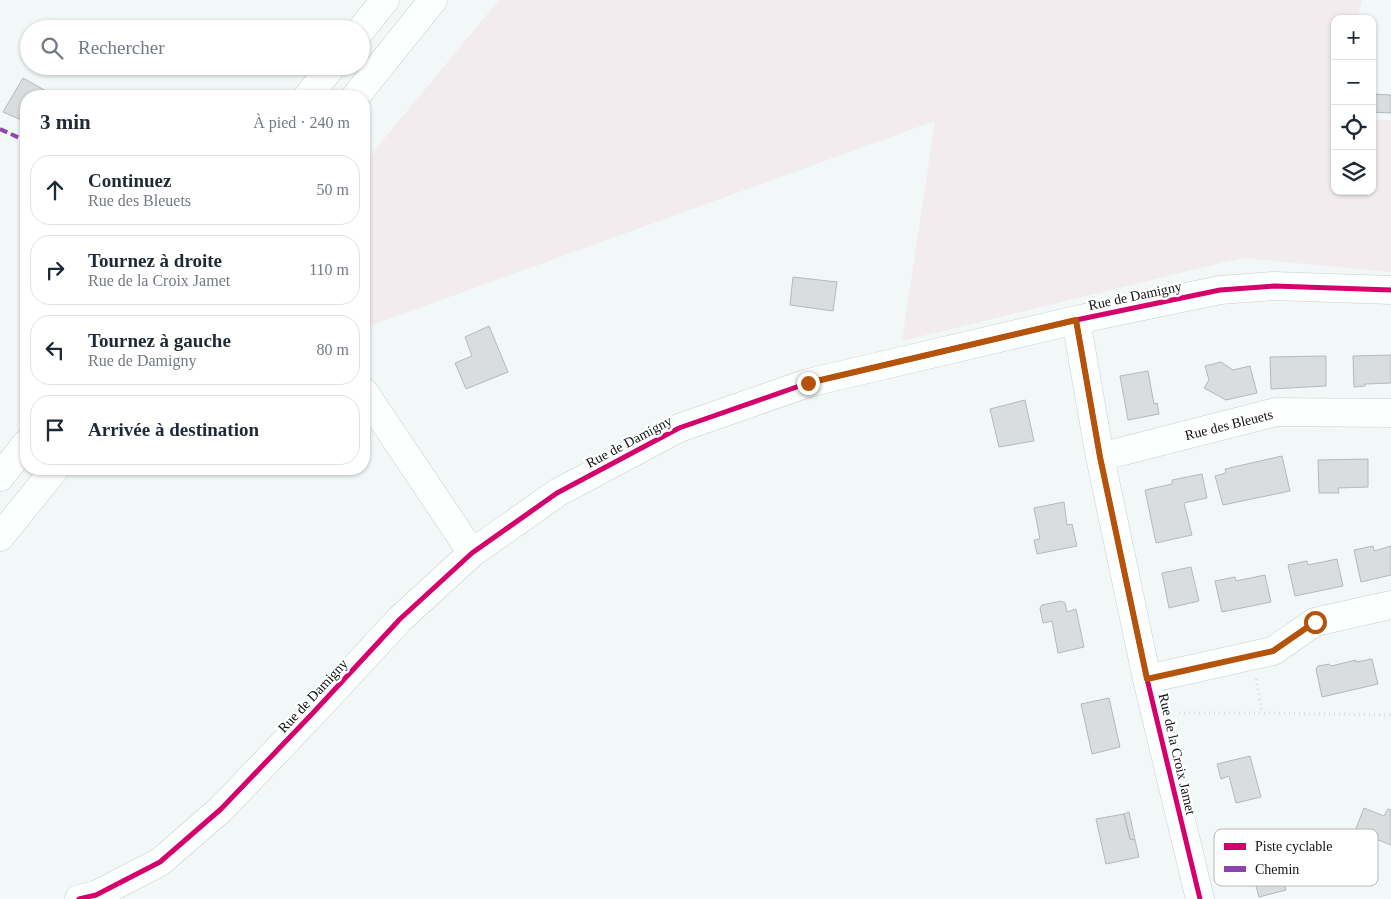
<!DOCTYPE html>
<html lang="fr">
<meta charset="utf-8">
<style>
:root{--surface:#fff;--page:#f2f2f3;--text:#1f2937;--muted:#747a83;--line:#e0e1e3}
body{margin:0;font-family:Georgia,serif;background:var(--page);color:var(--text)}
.controls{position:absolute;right:15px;top:15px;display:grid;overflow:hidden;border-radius:10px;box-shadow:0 1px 4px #0004}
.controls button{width:45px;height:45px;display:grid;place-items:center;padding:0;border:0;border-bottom:1px solid var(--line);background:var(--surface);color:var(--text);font:25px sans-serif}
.stop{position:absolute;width:15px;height:15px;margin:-11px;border:4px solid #b45309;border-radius:50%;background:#fff}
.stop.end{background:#b45309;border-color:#fff;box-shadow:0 1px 5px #0008}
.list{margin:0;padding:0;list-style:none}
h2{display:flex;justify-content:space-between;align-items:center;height:65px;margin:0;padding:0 20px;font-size:21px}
h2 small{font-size:16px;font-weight:400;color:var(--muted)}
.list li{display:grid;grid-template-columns:32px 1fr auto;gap:15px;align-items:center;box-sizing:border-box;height:70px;margin:0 10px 10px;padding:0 10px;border:1px solid var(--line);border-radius:20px}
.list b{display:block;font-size:19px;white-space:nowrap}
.list p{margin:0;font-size:16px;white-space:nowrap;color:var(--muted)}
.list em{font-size:16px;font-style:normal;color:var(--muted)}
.icon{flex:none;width:28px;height:28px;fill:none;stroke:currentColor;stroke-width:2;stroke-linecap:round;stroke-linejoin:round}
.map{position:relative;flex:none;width:1391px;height:899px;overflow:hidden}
.search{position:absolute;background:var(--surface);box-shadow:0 1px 4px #0004;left:20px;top:20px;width:350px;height:55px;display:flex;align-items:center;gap:12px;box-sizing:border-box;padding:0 18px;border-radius:28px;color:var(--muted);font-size:19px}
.panel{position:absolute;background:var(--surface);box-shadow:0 1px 4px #0004;left:20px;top:90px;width:350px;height:385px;border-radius:20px}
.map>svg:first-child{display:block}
.green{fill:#f3ecef}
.building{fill:#d9dddd;stroke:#b5b9b9}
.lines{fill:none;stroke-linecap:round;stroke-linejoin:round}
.minor-casing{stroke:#cacece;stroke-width:29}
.highway-casing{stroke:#cacece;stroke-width:29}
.path{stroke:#dbdddd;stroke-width:3;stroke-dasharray:1 4;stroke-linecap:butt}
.minor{stroke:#fdfefe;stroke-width:28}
.highway{stroke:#fdfefe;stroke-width:28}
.quiet{stroke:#8e44ad;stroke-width:4;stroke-dasharray:8 4;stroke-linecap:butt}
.cycleway-casing{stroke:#fff;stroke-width:8}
.cycleway{stroke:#d6006c;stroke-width:5}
.route{stroke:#b45309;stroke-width:6}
.labels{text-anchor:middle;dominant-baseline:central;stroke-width:5;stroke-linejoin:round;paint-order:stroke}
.street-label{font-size:14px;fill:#0f1212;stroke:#fff}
.key{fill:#fff;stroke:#b7b8b8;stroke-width:1}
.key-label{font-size:14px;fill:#0f1212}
</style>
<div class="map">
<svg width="1391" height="899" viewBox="0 0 1391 899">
<rect width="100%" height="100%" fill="#f2f7f7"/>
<path class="green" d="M499,0h863l-4,19h-23v172h37v-71h19v152l-149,-14 -340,83 33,-220 -571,207v-165z"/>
<path class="building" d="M23,78l32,18h-29v26l-23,-10z
M1372,94l19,1v18l-19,-1z
M793,277l44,5 -4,29 -43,-6z
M489,326l19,46 -42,17 -11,-26 17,-7 -7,-19z
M1391,355v28l-26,1v2l-11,1 -1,-31z
M1326,356v30l-55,3 -1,-32z
M1221,362l12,8 17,-4 7,27 -31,7 -22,-12 5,-8 -4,-14z
M1148,371l6,33 3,-1 2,11 -31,6 -8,-44z
M1025,400l9,41 -35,6 -9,-38z
M1282,456l8,35 -67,14 -8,-29 11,-3 -1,-4z
M1368,459v28l-30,1 1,5h-20l-1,-33z
M1202,474l5,24 -23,5 8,32 -36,8 -11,-53 27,-6v-4z
M1064,502l3,23 5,-1 5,22 -40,8 -3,-14 6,-1 -6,-31z
M1373,546l1,5 17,-5v29l-30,7 -7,-32z
M1337,559l6,27 -48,10 -7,-31 19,-4 1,4z
M1191,567l8,34 -30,7 -7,-35z
M1265,575l6,27 -49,10 -7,-31 20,-4 1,4z
M1061,601l4,2 2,9 9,-3 8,38 -26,6 -6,-32 -9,2 -3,-15 2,-3z
M1372,659l6,25 -56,13 -6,-28 2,-3 11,-2 2,2 25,-6v2z
M1109,698l11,49 -28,7 -11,-50z
M1250,756l11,41 -25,6 -7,-27 -8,3 -4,-15z
M1364,808l20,8 4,-7 3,1v35l-36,-14z
M1129,812l6,28 -5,-1 -6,-25z
M1124,814l6,25 5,1 4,17 -33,7 -10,-45z
M1283,879l3,11 -27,7 -3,-11z"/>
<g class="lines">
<g class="minor-casing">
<path id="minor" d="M1076,320l24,137 47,222 53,220
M364,392l108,161
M1100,457l176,-45 115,1
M1147,679l126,-28 42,-29 76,-17
M79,899l17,-4 64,-33 61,-53 90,-94 89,-96 72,-66 85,-60 122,-65 129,-45 268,-63 144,-30 54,-4 117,4"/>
</g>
<g class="highway-casing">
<path id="highway" d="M361,30l24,-30
M308,96l24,-30
M356,96l77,-96
M0,477l26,-33
M0,537l55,-68"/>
</g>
<path class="path" d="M1256,679l6,34
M1179,713h83l129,2"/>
<use href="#minor" class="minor"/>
<use href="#highway" class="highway"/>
<path class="quiet" d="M0,129l26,12"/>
<g class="cycleway-casing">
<path id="cycleway" d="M1076,320l24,137 47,222 53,220
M79,899l17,-4 64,-33 61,-53 90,-94 89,-96 72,-66 85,-60 122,-65 129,-45 268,-63 144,-30 54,-4 117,4"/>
</g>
<use href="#cycleway" class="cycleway"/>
</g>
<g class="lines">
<path class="route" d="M808,383l268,-63 24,137 47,222 126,-28 42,-29"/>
</g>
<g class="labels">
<g class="street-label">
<text transform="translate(1135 296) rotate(-12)">Rue de Damigny</text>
<text transform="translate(1229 425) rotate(-14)">Rue des Bleuets</text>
<text transform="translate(629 442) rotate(-28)">Rue de Damigny</text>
<text transform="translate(313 696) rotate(-47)">Rue de Damigny</text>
<text transform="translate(1177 754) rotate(77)">Rue de la Croix Jamet</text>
</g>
</g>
<rect x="1214" y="829" width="164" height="57" rx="8" class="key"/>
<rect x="1224" y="843" width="22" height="7" fill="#d6006c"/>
<rect x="1224" y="866" width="22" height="6" fill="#8e44ad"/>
<g class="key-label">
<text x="1255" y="851">Piste cyclable</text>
<text x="1255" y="874">Chemin</text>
</g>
</svg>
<div class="controls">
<button>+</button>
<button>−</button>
<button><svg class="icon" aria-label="locate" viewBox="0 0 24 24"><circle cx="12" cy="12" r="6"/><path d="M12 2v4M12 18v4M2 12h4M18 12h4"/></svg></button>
<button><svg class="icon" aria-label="layers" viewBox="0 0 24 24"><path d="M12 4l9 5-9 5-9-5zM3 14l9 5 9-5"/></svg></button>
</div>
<div class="stop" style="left:1315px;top:622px"></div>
<div class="stop end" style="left:808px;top:383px"></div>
<div class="search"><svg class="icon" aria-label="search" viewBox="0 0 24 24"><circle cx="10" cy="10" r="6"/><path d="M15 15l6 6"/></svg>Rechercher</div>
<section class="panel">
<h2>3 min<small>À pied · 240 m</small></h2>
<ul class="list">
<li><svg class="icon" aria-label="ahead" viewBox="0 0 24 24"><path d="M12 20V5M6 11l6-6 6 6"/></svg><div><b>Continuez</b><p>Rue des Bleuets</p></div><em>50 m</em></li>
<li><svg class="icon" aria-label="right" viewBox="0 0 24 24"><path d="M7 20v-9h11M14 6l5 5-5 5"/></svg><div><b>Tournez à droite</b><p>Rue de la Croix Jamet</p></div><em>110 m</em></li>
<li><svg class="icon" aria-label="left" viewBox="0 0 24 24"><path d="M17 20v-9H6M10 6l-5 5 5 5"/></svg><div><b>Tournez à gauche</b><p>Rue de Damigny</p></div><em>80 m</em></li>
<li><svg class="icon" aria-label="arrive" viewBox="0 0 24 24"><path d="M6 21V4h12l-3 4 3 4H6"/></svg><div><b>Arrivée à destination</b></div></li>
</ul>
</section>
</div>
